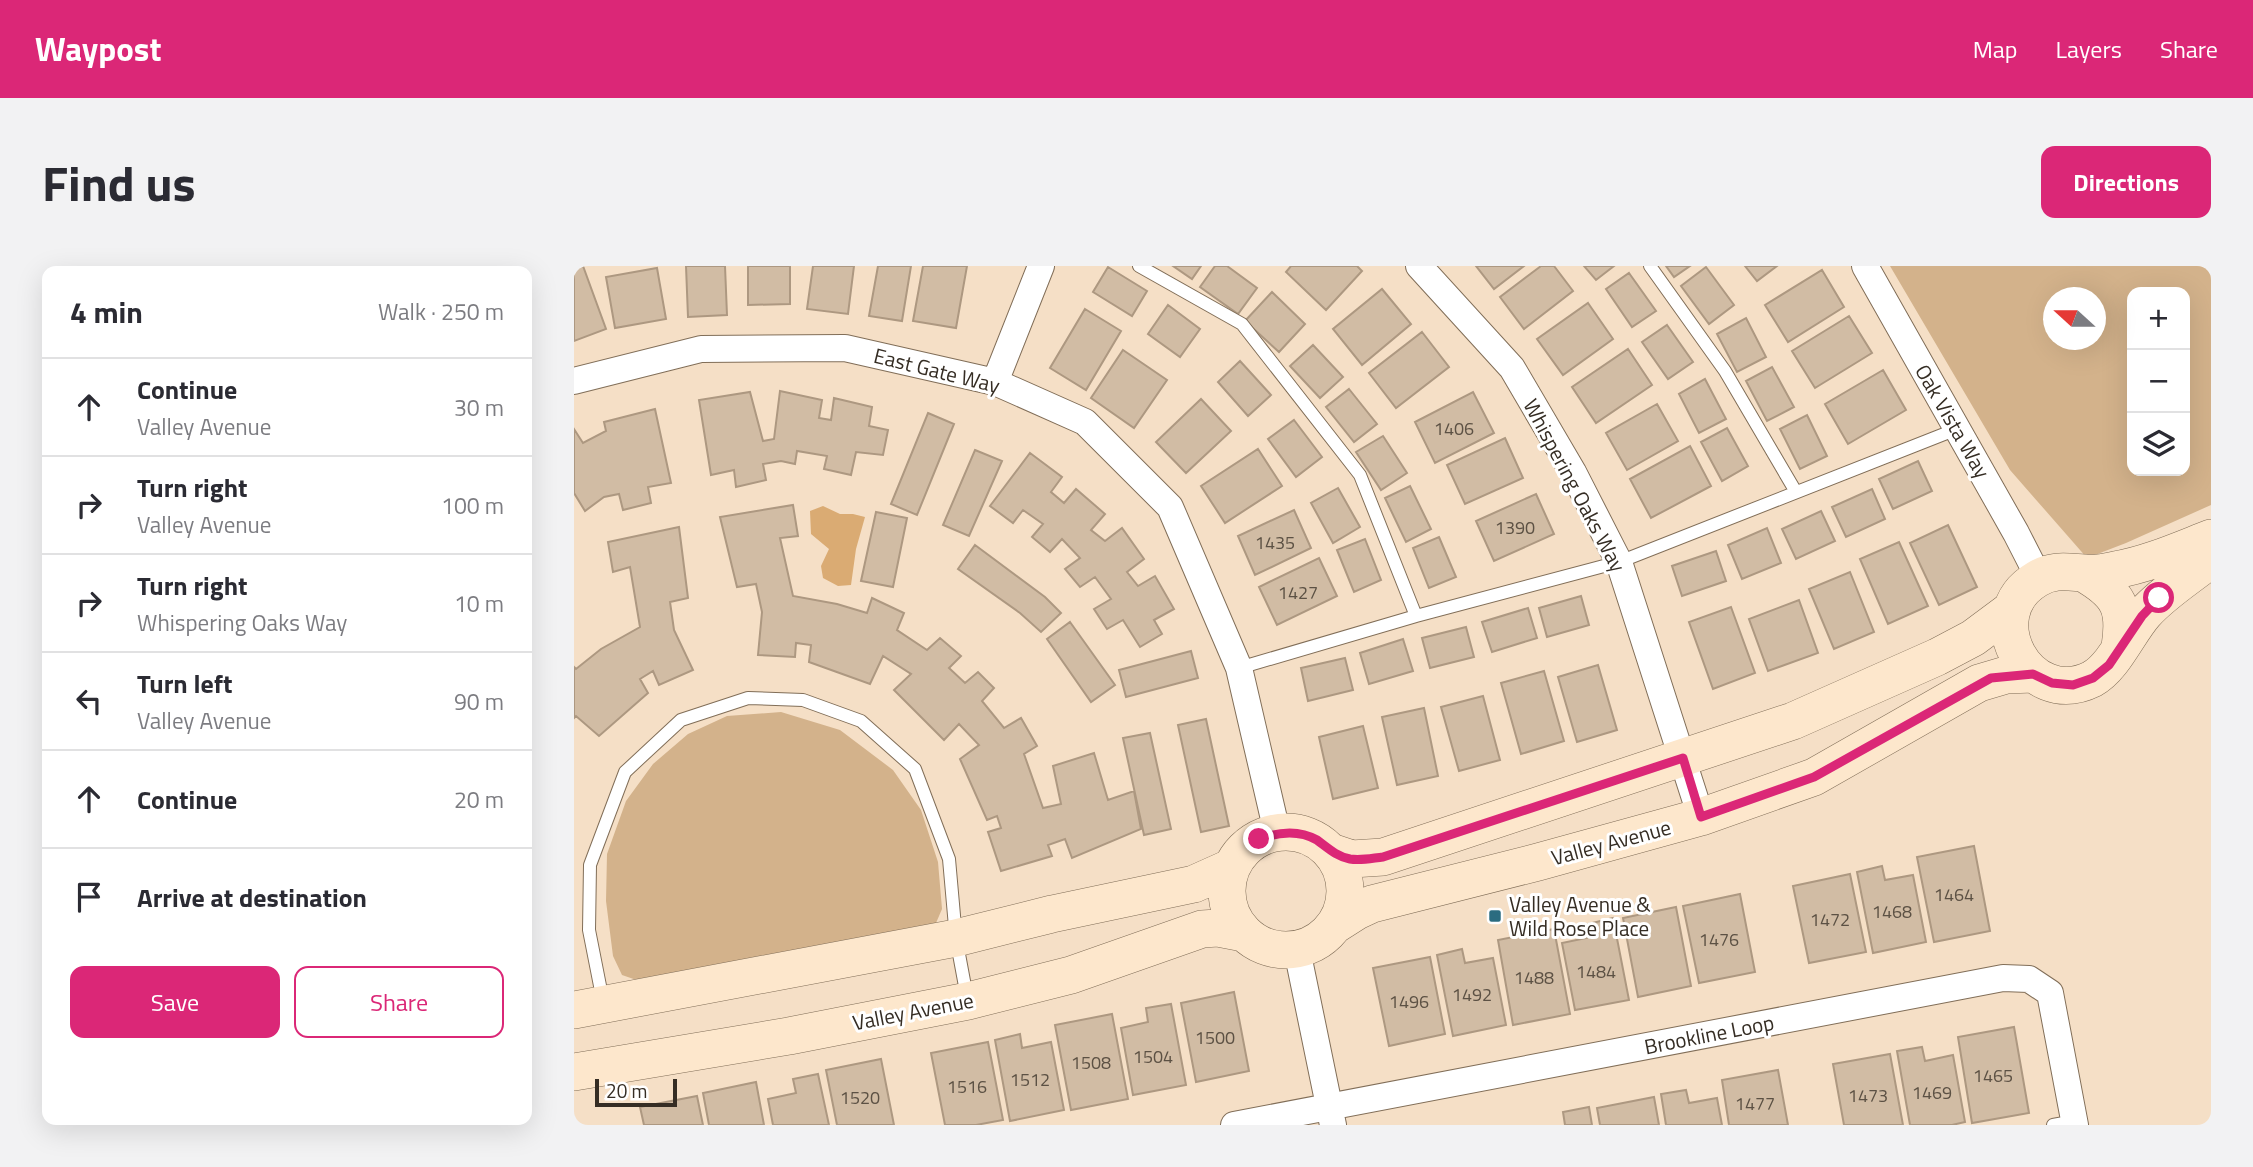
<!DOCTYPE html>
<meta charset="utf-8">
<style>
:root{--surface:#fff;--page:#f2f2f3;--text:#2b2b33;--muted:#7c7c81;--line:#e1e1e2;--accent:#db2777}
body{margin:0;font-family:"Titillium Web",sans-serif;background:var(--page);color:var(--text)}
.controls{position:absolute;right:21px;top:21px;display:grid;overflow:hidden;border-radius:14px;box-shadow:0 7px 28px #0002}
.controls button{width:63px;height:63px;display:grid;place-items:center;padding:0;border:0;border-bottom:2px solid var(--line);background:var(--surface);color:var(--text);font:35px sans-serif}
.compass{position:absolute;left:1469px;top:21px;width:63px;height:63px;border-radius:50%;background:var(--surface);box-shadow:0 7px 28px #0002;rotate:291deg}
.scale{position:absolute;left:21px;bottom:18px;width:82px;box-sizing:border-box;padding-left:7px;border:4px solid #352d24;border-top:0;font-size:19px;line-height:24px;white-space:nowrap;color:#352d24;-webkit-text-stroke:5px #fff;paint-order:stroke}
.stop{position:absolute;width:21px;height:21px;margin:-16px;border:5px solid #db2777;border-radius:50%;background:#fff}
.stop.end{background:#db2777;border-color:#fff;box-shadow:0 2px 7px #0008}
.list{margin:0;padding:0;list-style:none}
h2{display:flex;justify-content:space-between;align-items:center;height:91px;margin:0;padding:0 28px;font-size:30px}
h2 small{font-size:23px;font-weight:400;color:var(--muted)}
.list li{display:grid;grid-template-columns:46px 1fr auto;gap:21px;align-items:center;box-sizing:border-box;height:98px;padding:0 28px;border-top:2px solid var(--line)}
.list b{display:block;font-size:26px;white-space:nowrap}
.list p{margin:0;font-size:23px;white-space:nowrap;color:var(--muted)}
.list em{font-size:23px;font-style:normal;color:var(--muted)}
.actions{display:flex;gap:14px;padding:21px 28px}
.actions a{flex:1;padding:16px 0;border:2px solid var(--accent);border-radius:14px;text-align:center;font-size:24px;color:var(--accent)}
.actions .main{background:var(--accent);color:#fff}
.icon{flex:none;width:38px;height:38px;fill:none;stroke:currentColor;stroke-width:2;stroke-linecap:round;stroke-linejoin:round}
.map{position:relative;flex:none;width:1637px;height:859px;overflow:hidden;border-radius:14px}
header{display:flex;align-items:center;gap:42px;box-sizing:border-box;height:98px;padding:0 35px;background:var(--accent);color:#fff}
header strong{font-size:33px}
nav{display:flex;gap:38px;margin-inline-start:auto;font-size:24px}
.intro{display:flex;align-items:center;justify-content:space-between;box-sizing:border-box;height:168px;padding:0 42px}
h1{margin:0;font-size:49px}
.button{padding:18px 32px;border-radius:14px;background:var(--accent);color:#fff;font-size:24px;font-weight:700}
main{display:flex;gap:42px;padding:0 42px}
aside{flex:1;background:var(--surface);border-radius:14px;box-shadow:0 7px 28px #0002}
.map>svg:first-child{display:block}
.green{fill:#d3b28b;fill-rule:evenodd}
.water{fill:#daab73}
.building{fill:#d1bca4;stroke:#ad9881;stroke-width:2}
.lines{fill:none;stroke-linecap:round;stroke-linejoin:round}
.lane-casing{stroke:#816e58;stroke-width:14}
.street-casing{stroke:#816e58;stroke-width:28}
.secondary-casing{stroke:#816e58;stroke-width:38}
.lane{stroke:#fff;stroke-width:12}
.street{stroke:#fff;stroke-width:26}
.secondary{stroke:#fde7cc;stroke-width:37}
.route{stroke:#db2777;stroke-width:9}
.poi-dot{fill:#2b6c80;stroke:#fff;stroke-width:2.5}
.labels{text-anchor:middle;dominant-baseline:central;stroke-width:6;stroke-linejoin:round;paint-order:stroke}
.number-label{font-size:18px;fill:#5c5144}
.street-label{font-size:21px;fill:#352d24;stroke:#fff}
.poi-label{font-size:21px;fill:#352d24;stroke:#fff;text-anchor:start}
</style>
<header>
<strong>Waypost</strong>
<nav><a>Map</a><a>Layers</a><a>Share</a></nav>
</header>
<div class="intro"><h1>Find us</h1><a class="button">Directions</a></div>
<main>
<aside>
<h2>4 min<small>Walk · 250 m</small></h2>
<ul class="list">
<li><svg class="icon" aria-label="ahead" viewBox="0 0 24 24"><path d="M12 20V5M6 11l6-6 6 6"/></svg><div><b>Continue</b><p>Valley Avenue</p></div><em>30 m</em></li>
<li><svg class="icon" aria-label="right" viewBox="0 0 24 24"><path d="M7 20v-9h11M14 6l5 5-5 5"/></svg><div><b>Turn right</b><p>Valley Avenue</p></div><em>100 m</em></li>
<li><svg class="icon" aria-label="right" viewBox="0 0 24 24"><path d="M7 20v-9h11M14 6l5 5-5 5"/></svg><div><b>Turn right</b><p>Whispering Oaks Way</p></div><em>10 m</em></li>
<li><svg class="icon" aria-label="left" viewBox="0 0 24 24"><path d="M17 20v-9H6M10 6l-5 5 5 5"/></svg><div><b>Turn left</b><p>Valley Avenue</p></div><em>90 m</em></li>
<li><svg class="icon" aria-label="ahead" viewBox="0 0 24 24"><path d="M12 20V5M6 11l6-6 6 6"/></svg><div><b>Continue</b></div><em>20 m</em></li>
<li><svg class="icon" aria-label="arrive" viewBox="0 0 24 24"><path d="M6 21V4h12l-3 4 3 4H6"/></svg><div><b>Arrive at destination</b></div></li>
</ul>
<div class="actions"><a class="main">Save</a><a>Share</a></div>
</aside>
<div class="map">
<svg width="1637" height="859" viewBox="0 0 1637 859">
<rect width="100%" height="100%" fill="#f5dfc6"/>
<path class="green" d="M1316,0h321v239l-85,38 -39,15 -77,-88zM1558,26h53v179h-53zM1479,32h42v42h-42z
M207,446l59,18 53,40 28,40 17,52 4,47 -6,14 -288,61 -26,-9 -9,-19 -7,-55 1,-47 19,-53 27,-37 35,-30 39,-18z"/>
<path class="water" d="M249,240l17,8h13l12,3 -9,32 -5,36 -13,1 -15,-8 -2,-12 8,-17 -18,-15 -1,-23z"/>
<path class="building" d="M4,0h5l23,63 -32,12v-73z
M112,0h39l2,49 -39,2z
M174,0h42v38l-42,1z
M239,0h41l-6,48 -41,-5z
M304,0h33l-9,55 -33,-5z
M349,0h44l-11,62 -43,-7z
M599,0h28l-9,13z
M641,0h12l30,22 -19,26 -38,-27z
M717,0h66l5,5 -36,39 -40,-38z
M902,0h48l-30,23z
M967,0h13l19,25 -49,38 -24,-32z
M1010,0h30l-18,14z
M1092,0h24l-16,11z
M1171,0h32l-20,15z
M534,1l39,24 -15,25 -39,-24z
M1132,1l28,38 -25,19 -28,-38z
M83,2l9,51 -51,9 -9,-51z
M1248,4l22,37 -56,35 -23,-37z
M1055,7l27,38 -24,16 -26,-38z
M808,23l29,35 -49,41 -29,-36z
M698,26l33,32 -26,28 -34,-31z
M1014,37l25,36 -50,36 -26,-36z
M594,39l32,24 -20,28 -32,-23z
M511,43l36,22 -35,59 -36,-22z
M1275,50l23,37 -57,35 -23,-37z
M1172,52l20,39 -29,15 -20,-38z
M1093,59l26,37 -25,17 -26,-37z
M848,66l27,35 -53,41 -27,-35z
M739,79l30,32 -23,21 -30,-32z
M1054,83l24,36 -56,38 -24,-36z
M549,84l44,30 -33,48 -43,-30z
M666,95l31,34 -23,21 -30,-34z
M1198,101l22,40 -27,14 -21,-40z
M1309,104l23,40 -58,34 -23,-40z
M1131,113l21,40 -27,14 -20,-39z
M775,123l28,35 -23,18 -28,-35z
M206,125l42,9 -3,18 12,2 3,-22 38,9 -3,19 19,4 -5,25 -27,-3 -5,23 -27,-6 3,-13 -30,-5 -2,13 -14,-3 -18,3 3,16 -30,7 -2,-17 -23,5 -12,-75 51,-8 13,49 11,-2z
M899,126l21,41 -59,30 -20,-41z
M627,133l30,32 -45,42 -30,-31z
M1083,138l21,37 -51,29 -21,-37z
M81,143l16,74 -23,4 3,16 -28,7 -4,-16 -15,3 -19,14 -11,-18v-64l9,14 23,-12 -2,-9z
M354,147l26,11 -37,91 -26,-11z
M1233,149l20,41 -27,13 -20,-40z
M720,154l28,37 -26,20 -28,-38z
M1153,162l21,38 -26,15 -21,-39z
M809,170l24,37 -26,17 -25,-38z
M931,172l18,40 -58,26 -18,-39z
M1116,180l21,40 -60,32 -21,-39z
M684,183l24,37 -57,37 -24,-37z
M401,184l27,11 -33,75 -26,-11z
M456,187l32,24 -11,15 13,11 12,-14 29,25 -14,16 14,11 17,-13 22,31 -17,13 11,14 17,-10 19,33 -20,11 8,14 -22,13 -17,-27 -16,9 -13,-20 17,-10 -16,-22 -15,10 -15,-18 15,-11 -18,-19 -12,13 -18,-15 11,-13 -20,-14 -10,13 -23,-17z
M1344,195l14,30 -39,18 -14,-30z
M836,220l21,43 -25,13 -21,-44z
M764,222l22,39 -27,16 -22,-40z
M1298,223l13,30 -39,18 -14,-30z
M962,228l18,40 -60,27 -18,-40z
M219,239l5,31 -18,2 13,58 44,8 30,9 5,-15 32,15 -7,17 30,20 13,-12 21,18 -12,12 16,15 13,-11 16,16 -12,13 22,27 17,-10 16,28 -13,8 19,54 18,-4 -8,-38 41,-13 14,47 26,-9 7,38 -69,29 -7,-19 -17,6 4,11 -51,15 -13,-39 13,-4 -4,-12 -10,4 -27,-61 19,-14 -20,-21 -15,16 -50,-50 17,-16 -28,-18 -13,28 -61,-22 2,-17 -15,-2 -1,14 -37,-2 4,-43 -6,-28 -19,3 -17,-70z
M720,244l17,38 -56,27 -17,-39z
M1247,245l14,30 -39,18 -14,-30z
M302,246l31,6 -14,69 -32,-6z
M1374,259l29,62 -38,18 -29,-62z
M105,261l9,71 -18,4 4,28 19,40 -34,15 -6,-14 -13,8 8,14 -49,43 -23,-20 -2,2v-51l2,2 25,-20 39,-22 -10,-60 -17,5 -5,-30z
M1193,262l14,35 -39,16 -14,-34z
M865,271l17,40 -27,11 -16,-40z
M791,273l16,41 -27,12 -17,-42z
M1325,276l29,64 -40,18 -28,-65z
M401,279l70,52 16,16 -20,19 -21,-19 -62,-44z
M1142,285l10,30 -44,15 -10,-30z
M745,292l18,38 -60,29 -18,-38z
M1276,306l24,60 -40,17 -25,-60z
M1007,330l8,29 -42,12 -8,-29z
M1225,334l19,53 -50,18 -19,-52z
M1157,341l24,66 -42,16 -24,-67z
M954,342l9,30 -45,14 -10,-30z
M496,356l45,63 -24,17 -44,-63z
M892,361l8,30 -44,11 -8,-30z
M829,373l10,32 -44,13 -9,-31z
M617,385l7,27 -72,19 -7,-27z
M771,392l8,32 -45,11 -7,-33z
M1024,399l19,65 -40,12 -19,-65z
M970,405l20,70 -43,13 -20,-71z
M909,430l17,64 -41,11 -18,-64z
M850,442l14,68 -41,9 -15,-68z
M632,453l23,107 -28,6 -23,-107z
M789,460l15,62 -45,11 -14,-62z
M576,467l21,96 -27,6 -21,-97z
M1400,580l16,85 -56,11 -17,-85z
M1308,600l3,14 28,-5 13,67 -53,11 -16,-81z
M1276,608l16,78 -57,11 -16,-77z
M1166,628l15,78 -56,11 -16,-77z
M1102,641l15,79 -53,11 -15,-79z
M1039,652l16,82 -54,10 -13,-67 29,-6 -3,-13z
M980,663l16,85 -57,11 -15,-85z
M888,683l3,14 28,-5 13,67 -53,11 -16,-81z
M856,691l15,77 -56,12 -16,-78z
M660,726l15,79 -53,11 -15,-79z
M597,738l15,81 -53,10 -12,-67 27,-6 -2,-14z
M538,748l16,85 -57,11 -16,-85z
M1440,761l15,86 -57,10 -14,-86z
M446,768l2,14 29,-6 13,68 -54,11 -15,-81z
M414,776l15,78 -27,5h-31l-14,-72z
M1348,781l3,14 28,-6 12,67 -13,3h-42l-13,-74z
M1316,788l13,71h-59l-11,-61z
M307,793l13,66h-57l-11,-55z
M1204,804l10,55h-59l-7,-45z
M244,808l11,51h-56l-5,-26 28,-6 -3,-14z
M182,816l8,43h-55l-6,-32z
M1112,824l3,13 28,-5 5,27h-56l-5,-31z
M123,830l6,29h-59l-4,-18z
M1080,831l5,28h-59l-3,-17z
M1015,841l3,18h-27l-2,-13z"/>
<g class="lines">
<g class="lane-casing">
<path id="lane" d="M565,0l103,58 118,151 56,141
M1076,0l75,105 71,121
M665,402l177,-52 203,-54 338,-133
M29,735l-14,-71 1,-65 35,-93 56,-52 67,-22 55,2 58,21 54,48 34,90 7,79 11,59
M1479,859l22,-4"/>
</g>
<g class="street-casing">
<path id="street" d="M845,0l93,102 61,104 46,90 82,255
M1291,0l151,267 23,45
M0,115l127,-32 144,-1 150,34 90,40 85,85 69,161 38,164
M421,116l46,-116
M723,684l36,175
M660,859l769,-147 26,1 21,14 25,132"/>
</g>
<g class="secondary-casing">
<path id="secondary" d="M1637,272c-31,12 -62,26 -96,32 -9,2 -22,4 -31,3 -17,-1 -31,-4 -47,6 -61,36 -9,132 55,100 22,-12 36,-47 53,-66 19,-21 44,-36 66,-54
M1511,308c34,20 41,34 35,73
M653 625a59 59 0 1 1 118 0a59 59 0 1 1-118 0Z
M757,586l21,7 31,-2 410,-136 144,-64 36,-19 39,-29
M761,659l22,-14 15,-7 166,-42 163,-45 113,-40 165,-94 27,-8 27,-1
M0,744l382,-72 96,-24 142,-30 38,-17
M0,806l215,-36 179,-35 103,-26 131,-46 16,-1 26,5"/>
</g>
<use href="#lane" class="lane"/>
<use href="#street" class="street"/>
<use href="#secondary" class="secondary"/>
</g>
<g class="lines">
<path class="route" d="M685,573c19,-7 39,-10 58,1 11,8 19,16 33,19 11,2 23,-1 33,-2l300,-99 18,59 113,-40 177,-99 42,-4 19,9 21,2 20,-7 16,-13 33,-49 17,-18"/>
</g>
<rect class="poi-dot" x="914" y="643" width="14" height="14" rx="3.5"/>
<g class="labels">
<g class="number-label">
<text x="880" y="162">1406</text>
<text x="941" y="261">1390</text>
<text x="701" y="276">1435</text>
<text x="724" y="326">1427</text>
<text x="1380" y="628">1464</text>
<text x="1318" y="645">1468</text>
<text x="1256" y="653">1472</text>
<text x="1145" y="673">1476</text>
<text x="1022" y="705">1484</text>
<text x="960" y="711">1488</text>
<text x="898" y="728">1492</text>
<text x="835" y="735">1496</text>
<text x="641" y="771">1500</text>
<text x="579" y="790">1504</text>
<text x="517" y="796">1508</text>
<text x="1419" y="809">1465</text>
<text x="456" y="813">1512</text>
<text x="393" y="820">1516</text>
<text x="1358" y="826">1469</text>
<text x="1294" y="829">1473</text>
<text x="286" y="831">1520</text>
<text x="1181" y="837">1477</text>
</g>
<g class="street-label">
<text transform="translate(363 104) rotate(14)">East Gate Way</text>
<text transform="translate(1379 155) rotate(60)">Oak Vista Way</text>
<text transform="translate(1001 219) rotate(62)">Whispering Oaks Way</text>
<text transform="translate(1037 576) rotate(-15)">Valley Avenue</text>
<text transform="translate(339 745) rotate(-11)">Valley Avenue</text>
<text transform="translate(1135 768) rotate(-11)">Brookline Loop</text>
</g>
<g class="poi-label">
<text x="935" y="638">Valley Avenue &amp;<tspan x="935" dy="24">Wild Rose Place</tspan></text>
</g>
</g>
</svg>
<div class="controls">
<button>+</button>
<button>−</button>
<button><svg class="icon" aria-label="layers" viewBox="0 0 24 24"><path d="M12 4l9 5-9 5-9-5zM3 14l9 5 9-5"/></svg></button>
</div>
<svg class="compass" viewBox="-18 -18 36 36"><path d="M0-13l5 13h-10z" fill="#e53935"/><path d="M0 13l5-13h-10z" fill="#7c7c81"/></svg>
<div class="scale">20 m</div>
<div class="stop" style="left:1585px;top:332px"></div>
<div class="stop end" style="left:685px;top:573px"></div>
</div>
</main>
